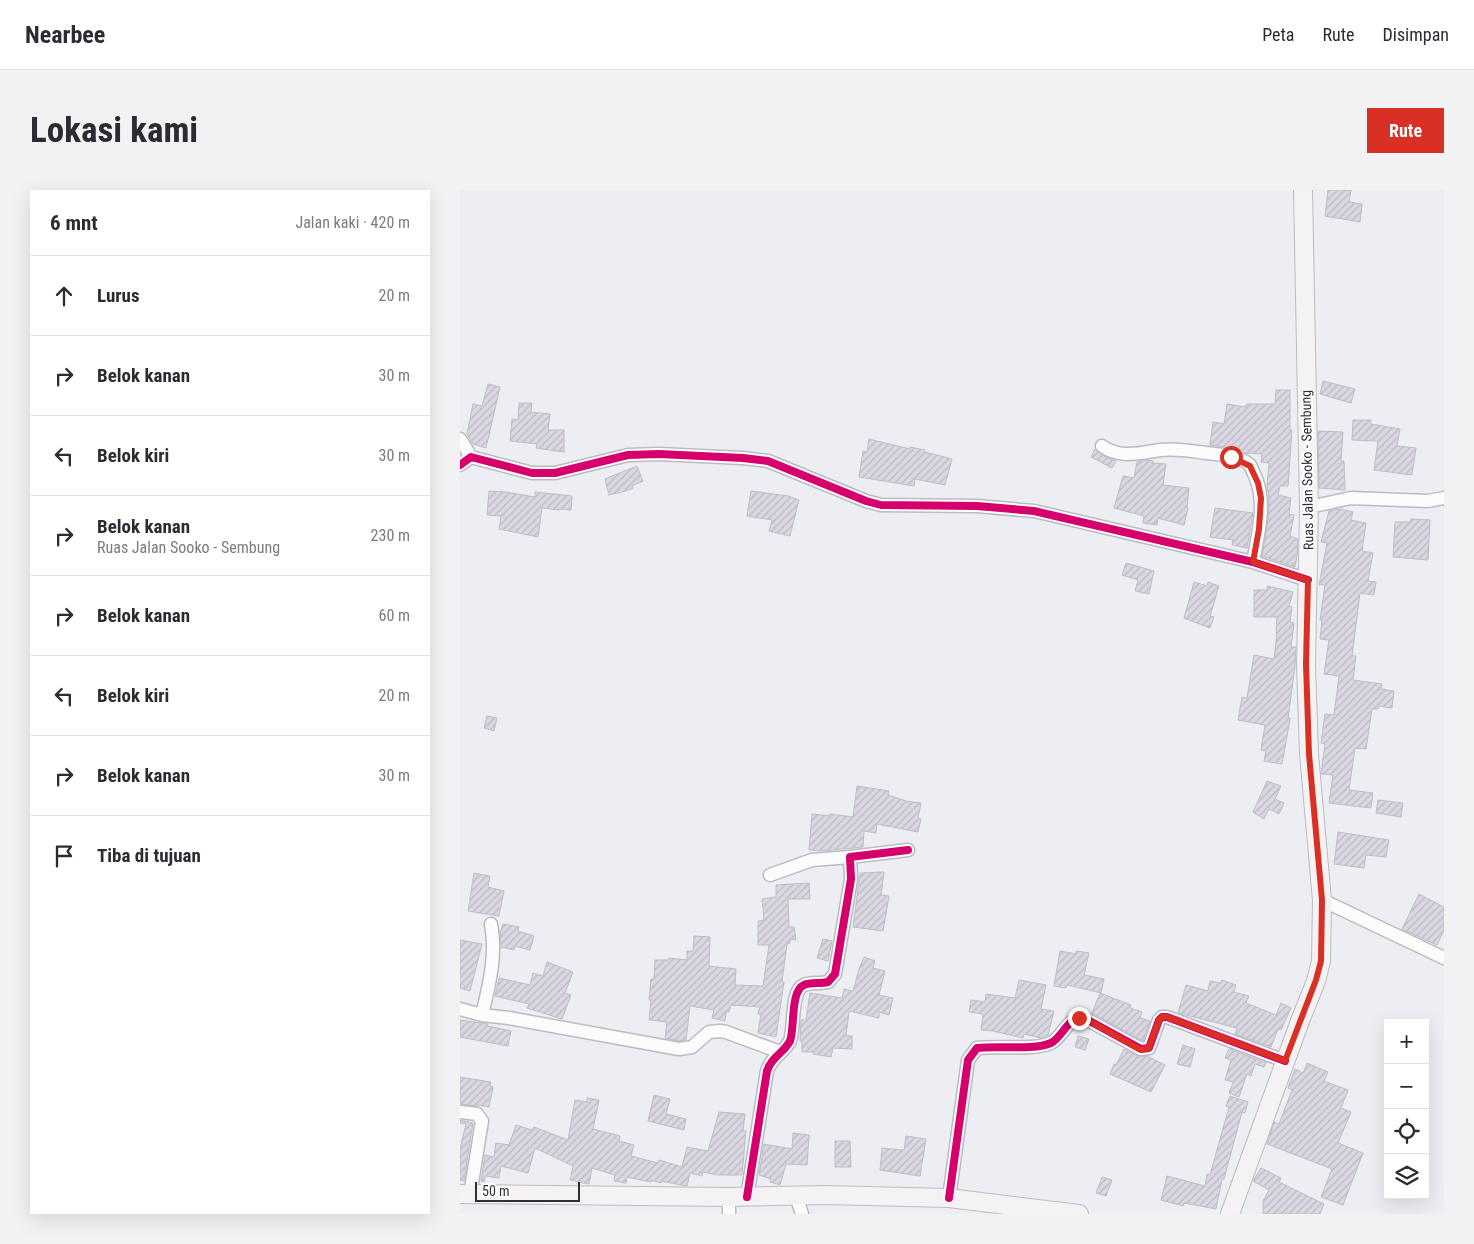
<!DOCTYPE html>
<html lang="id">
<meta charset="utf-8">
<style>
:root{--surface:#fff;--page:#f2f2f3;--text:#2b2b33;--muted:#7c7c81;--line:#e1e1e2;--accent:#d93025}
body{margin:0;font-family:"Roboto Condensed",sans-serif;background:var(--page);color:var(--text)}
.controls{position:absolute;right:15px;bottom:15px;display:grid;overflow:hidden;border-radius:0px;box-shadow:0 5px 20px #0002}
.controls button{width:45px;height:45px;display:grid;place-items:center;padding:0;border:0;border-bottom:1px solid var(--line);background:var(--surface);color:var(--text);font:25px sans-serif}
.scale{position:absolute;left:15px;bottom:12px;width:105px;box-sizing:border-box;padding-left:5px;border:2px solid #2f3034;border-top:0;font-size:14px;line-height:18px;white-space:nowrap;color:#2f3034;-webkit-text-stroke:4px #fff;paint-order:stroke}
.stop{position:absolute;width:15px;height:15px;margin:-11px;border:4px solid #d93025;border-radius:50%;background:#fff}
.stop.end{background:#d93025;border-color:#fff;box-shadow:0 1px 5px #0008}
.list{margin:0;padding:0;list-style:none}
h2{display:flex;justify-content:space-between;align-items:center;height:65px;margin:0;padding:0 20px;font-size:21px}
h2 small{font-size:16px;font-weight:400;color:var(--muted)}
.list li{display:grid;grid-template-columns:32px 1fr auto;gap:15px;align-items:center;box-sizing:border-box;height:80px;padding:0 20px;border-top:1px solid var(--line)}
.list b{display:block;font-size:19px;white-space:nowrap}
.list p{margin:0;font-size:16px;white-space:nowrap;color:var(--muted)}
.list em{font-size:16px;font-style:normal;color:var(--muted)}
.icon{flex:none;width:28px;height:28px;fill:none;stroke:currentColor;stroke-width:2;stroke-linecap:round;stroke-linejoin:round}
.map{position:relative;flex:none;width:984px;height:1024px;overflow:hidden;border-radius:0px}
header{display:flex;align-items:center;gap:30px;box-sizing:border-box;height:70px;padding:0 25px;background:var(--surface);border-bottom:1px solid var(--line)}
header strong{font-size:24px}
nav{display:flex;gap:28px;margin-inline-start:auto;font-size:18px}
.intro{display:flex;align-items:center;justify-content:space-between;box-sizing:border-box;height:120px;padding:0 30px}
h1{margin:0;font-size:35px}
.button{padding:12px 22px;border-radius:0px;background:var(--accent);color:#fff;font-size:18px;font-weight:700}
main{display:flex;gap:30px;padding:0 30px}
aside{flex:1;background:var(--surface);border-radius:0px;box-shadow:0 5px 20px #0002}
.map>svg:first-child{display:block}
.building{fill:url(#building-hatch);stroke:#bdbec2}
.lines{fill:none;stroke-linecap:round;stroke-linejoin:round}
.minor-casing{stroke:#babcc1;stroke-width:15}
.secondary-casing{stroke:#babcc1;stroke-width:20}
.minor{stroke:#fcfcfd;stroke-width:12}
.secondary{stroke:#f5f2f4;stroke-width:18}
.cycleway-casing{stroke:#fff;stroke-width:11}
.cycleway{stroke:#d6006c;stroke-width:8}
.route{stroke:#d93025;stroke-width:6}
.labels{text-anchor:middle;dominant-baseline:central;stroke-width:4;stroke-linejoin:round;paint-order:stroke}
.street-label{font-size:14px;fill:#2f3034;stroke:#fff}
</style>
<header>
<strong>Nearbee</strong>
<nav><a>Peta</a><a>Rute</a><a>Disimpan</a></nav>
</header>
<div class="intro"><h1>Lokasi kami</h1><a class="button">Rute</a></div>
<main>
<aside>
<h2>6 mnt<small>Jalan kaki · 420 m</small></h2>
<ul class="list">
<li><svg class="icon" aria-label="ahead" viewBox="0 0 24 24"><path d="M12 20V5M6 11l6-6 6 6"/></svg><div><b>Lurus</b></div><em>20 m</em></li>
<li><svg class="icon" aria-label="right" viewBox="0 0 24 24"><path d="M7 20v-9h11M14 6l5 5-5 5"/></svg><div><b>Belok kanan</b></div><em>30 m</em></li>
<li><svg class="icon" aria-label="left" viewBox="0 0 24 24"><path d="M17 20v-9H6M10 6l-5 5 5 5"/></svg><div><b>Belok kiri</b></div><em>30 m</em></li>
<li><svg class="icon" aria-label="right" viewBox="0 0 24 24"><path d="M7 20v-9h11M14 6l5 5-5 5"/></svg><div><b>Belok kanan</b><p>Ruas Jalan Sooko - Sembung</p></div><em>230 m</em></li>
<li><svg class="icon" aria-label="right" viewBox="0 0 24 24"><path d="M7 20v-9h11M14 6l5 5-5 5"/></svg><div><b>Belok kanan</b></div><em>60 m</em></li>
<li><svg class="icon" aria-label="left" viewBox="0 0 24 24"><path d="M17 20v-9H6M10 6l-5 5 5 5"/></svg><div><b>Belok kiri</b></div><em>20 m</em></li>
<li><svg class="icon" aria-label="right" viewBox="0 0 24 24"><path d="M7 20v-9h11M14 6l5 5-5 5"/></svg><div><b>Belok kanan</b></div><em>30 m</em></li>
<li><svg class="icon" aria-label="arrive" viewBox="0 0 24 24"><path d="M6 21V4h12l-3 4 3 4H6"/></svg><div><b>Tiba di tujuan</b></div></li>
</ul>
</aside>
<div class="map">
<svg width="984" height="1024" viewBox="0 0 984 1024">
<defs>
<pattern id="building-hatch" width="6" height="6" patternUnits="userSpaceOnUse" patternTransform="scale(1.25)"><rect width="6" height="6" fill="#dad7e2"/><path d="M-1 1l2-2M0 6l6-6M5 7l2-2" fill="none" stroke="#bbb9c2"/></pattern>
</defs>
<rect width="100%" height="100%" fill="#eceef4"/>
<path class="building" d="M868,0h23l-2,12 13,2 -2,18 -35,-6z
M863,191l32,8 -4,14 -31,-9z
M28,194l12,3 -14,61 -13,-4 -6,-10 6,-30 9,2z
M816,200h14v40h2l-4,56h-8l-2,9 13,3 -2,16 5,1 -4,21 8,3 -1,16 -2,12 -33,-11 6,-37 1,-22 -2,-12 2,-22 -8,-1 1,-8 -17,-1 -3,-3 -32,-5 3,-23 11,2 3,-20 19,3v-3h29z
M59,213h13l-1,9 19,2 -2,16h16v22l-28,-4 1,-4 -27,-3 2,-22 6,1z
M893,230h18v4l29,5 -3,17 19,2 -4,27 -38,-5 4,-29 -26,-1z
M858,241l25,1 -2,29h3l1,29 -26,-2z
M409,249l41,10v-2l15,3v2l27,7 -7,26 -30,-6 -1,7 -55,-9 4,-26 4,1z
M635,259l10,8 11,4 -4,7 -21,-11z
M687,270l6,1 -1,2 14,1 -3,21 26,3 -2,20h1l-4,17 -26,-7 -1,7 -14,-2 1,-7 -30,-8 9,-32 11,2 3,-16z
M177,276l6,15 -11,5 1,2 -7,3 -17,4 -4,-16z
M29,301l17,1 29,5v-5l37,4 -1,14 -12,-1v1l-17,-2 -4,29 -39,-8 2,-13 -14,-1z
M291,301l37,5 11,4 -9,36 -21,-5 3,-11 -25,-4z
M755,318l38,5 -6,35 -15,-3 1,-5 -23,-3z
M880,319l13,3 -2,8 15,3 -4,28 11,2 -5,28 8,1 -2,13 -14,-2 -8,63h4l-3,24 29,4 -1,5 13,2 -2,17 -13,-2 -1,3h-6l-6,40 -11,-1 -6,42 24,3 -2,15 -42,-5 4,-28 -12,-1 4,-30 -4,-1 4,-29 9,1 5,-39 -15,-2 5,-34 -9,-1 2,-19h-2l5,-35h-6l8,-42 -6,-1 8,-31z
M951,329l19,1 -2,40 -35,-3 2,-35h15z
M666,373l28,8 -5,23 -14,-3 3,-11 -16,-5z
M734,392l13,4 1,-4 11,4 -9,30 4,1 -4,11 -26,-10z
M807,396l26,6 -4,14 3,1 -2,15 4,1 -3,24h5l-1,19 -7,52h2l-1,7 -7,39 -18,-3 2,-10 -5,-1 4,-25 -27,-5 4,-23 5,1 7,-43 20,4 3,-26h-1l1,-16h-23v-27h13z
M27,526l10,2 -3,13 -10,-3z
M807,591l14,5 -6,13 9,4 -5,11 -10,-5 -5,10 -11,-7z
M397,596l32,5 -1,4 18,6 15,2 -3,15 3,1 -3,13 -41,-8 -1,9 -12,-2 -1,16 -42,4 -12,-1 3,-36 18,2v-2l23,3z
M918,610l25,3 -2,14 -25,-4z
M878,642l51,8 -3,17 -20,-2 -2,13 -30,-4z
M424,682l-3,23 8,1 -6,35 -30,-4 7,-54z
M14,683l16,3 -2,11 16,4 -5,25 -31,-5z
M349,693l1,16h-22l1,28h5l2,13 -6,-1v4l-3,1 -5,38h2l-8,55 -18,-4 3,-19h-3l2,-7 -29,-2 -2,7h-3l-1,9 -13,-3 2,-8 -24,-4 -4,34 -7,1 -14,-3 2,-16 -18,-2 2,-20h-2l2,-21h3l1,-19h14v-2l18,2v-9h6l1,-15 16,1 -1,29 27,3 -1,16 28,1 6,-41h-11v-24l6,-1 -2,-21 14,-2v-12z
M959,704l25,13v23l-7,15 -35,-16z
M43,734l16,3 -1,4 16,5 -4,14 -15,-4 -1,4 -13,-3 -1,-14z
M363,749l9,2 -4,20 -11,-3z
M0,750l22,4 -12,47 -10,-3z
M600,761l16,3v-3l13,2 -5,22 20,4 -3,14 -34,-8 -1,3 -12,-2z
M404,767l11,4 -2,7 12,3 -6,24 14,3 -4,17 -10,-3v6l-30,-7 -3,25h6v13l-19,-1 -2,9 -18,-3 1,-2h-12v-11h-2l1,-21h5l4,-27 32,5 2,-9 9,2 6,-22z
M87,772l26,10 -8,21 6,2 -9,24 -35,-11 2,-4 -34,-8 4,-18 31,7 3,-12 10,3z
M559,790l27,5 -5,24 13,2 -6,24 -7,3 -17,-4 -1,4 -30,-7 -12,-1 2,-16 -14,-2 2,-12 14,2 1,-8 29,4z
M762,790l14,5 -2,7 15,4 -3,7 30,12 5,-12 10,5 -10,22 -3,-1 -7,18 -36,-13 2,-6 -59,-15 8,-28 22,6 2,-10 11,2z
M640,803l31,12 -1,3 12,4 -2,6 10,3 -7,20 -51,-28z
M0,830l28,4v2l23,5 -3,15 -48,-9z
M618,846l11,3 -4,11 -10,-3z
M723,855l12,4 -5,18 -13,-3z
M664,859l13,7h10l18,9 -14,27 -41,-18 4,-10 2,1z
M769,859l37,14 -2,4 -9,-3 -4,12 -4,-2 -8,23 -10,-4 4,-11 -8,-2 6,-20 -6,-2z
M847,873l21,9 -4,9 24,9 -7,18 10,4 -13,31 25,10 -20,52 -22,-8 11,-28 -65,-25 7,-22 5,2 13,-34 -4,-2 7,-19 8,4z
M0,887l31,5 -1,4 3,1 -4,20 -11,-2v1l-18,-2z
M194,905l16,4 -4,15 20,5 -2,11 -36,-9z
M770,906l18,6 -3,11 -3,-1 -18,67h-2l-6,30 -32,-6 -1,3 -22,-6 6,-24 38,10 2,-12 3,1 19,-68 -3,-1z
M127,908l12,2 -6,29 27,7 -1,5 15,4 -3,11 27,7 1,-3 23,7 5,-20 21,4 11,-39 26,2 -2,17h3l-4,44h-25l-14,-3 -1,4 -12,-3 -3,13 -26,-5v2l-10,-3v2l-24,-5 -1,6 -12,-2 1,-6 -23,-7 -3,16 -19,-4 3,-14 -38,-18 -7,25 -27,-7 -2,12 -14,-2 -1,6 -3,-1 4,-26 9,2 2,-14 13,2 7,-20 16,5 2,-3 34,13 7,-40 12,2z
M0,930l13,3 -9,58 -4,-1v-31l6,-25 -6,-1z
M333,943l16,2 -2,30 -21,-1 -6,21 -10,-3 1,-3 -12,-4 5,-31 28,5z
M446,946l20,3 -6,37 -40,-6 2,-22 22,2z
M375,951h15l1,26h-16z
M801,978l20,10 -2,4 45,22 -4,10h-57v-13l6,-11 -16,-9z
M642,987l10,3 -6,16 -10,-3z"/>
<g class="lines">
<g class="minor-casing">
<path id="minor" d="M0,249l11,18
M642,256c18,13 38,7 59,4 15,-2 30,1 45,3 12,1 36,4 44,12 2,3 3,8 5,11 12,27 3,58 -2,86
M0,275l11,-8 61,16h23l73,-18 31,-1 84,4 25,3 98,40 15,4 96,1 57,5 219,51 55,18
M849,317l42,-9 77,3 16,-3
M310,685l42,-15 38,-3
M862,710l122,58
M0,819l22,6 27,3 170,31 13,-2 17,-15 11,-1 6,1 54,20
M22,825c7,-30 15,-60 9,-91
M0,922l17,2 5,7 -12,74
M336,1006l6,18
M287,1007l20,-126c5,-15 16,-17 23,-30 5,-13 0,-50 14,-56 7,-3 16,-1 24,-3l7,-8 16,-95 -1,-22 58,-7
M489,1008l19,-138 9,-12c21,-3 56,3 74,-5 13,-7 18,-30 35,-24l55,30 8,-1 10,-28 3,-3h5l118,44
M269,1024v-17"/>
</g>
<g class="secondary-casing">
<path id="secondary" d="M0,1004l269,3 96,-2 124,3 130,16
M770,1024l70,-193 16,-40 5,-20 1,-61 -13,-146 -3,-89 3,-158 -6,-317"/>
</g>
<use href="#minor" class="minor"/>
<use href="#secondary" class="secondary"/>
<g class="cycleway-casing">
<path id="cycleway" d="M0,275l11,-8 61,16h23l73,-18 31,-1 84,4 25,3 98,40 15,4 96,1 57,5 219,51 55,18
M287,1007l20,-126c5,-15 16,-17 23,-30 5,-13 0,-50 14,-56 7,-3 16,-1 24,-3l7,-8 16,-95 -1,-22 58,-7
M489,1008l19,-138 9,-12c21,-3 56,3 74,-5 13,-7 18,-30 35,-24l55,30 8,-1 10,-28 3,-3h5l118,44"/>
</g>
<use href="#cycleway" class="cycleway"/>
</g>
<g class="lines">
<path class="route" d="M619,828l7,1 55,31 8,-2 10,-28 3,-3h5l118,44 31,-81 5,-19 1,-61 -13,-146 -3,-90 2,-84 -55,-18 6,-33 2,-31 -3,-15 -8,-17 -19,-9"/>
</g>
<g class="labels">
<g class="street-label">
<text transform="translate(847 280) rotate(-91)">Ruas Jalan Sooko - Sembung</text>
</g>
</g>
</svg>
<div class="controls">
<button>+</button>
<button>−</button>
<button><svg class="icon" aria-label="locate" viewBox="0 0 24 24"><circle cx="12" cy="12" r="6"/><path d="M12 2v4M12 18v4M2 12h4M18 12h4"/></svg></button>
<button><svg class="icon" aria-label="layers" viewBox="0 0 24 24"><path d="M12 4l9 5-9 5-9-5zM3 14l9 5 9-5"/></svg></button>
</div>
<div class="scale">50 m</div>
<div class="stop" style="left:771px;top:267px"></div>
<div class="stop end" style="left:619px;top:828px"></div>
</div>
</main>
